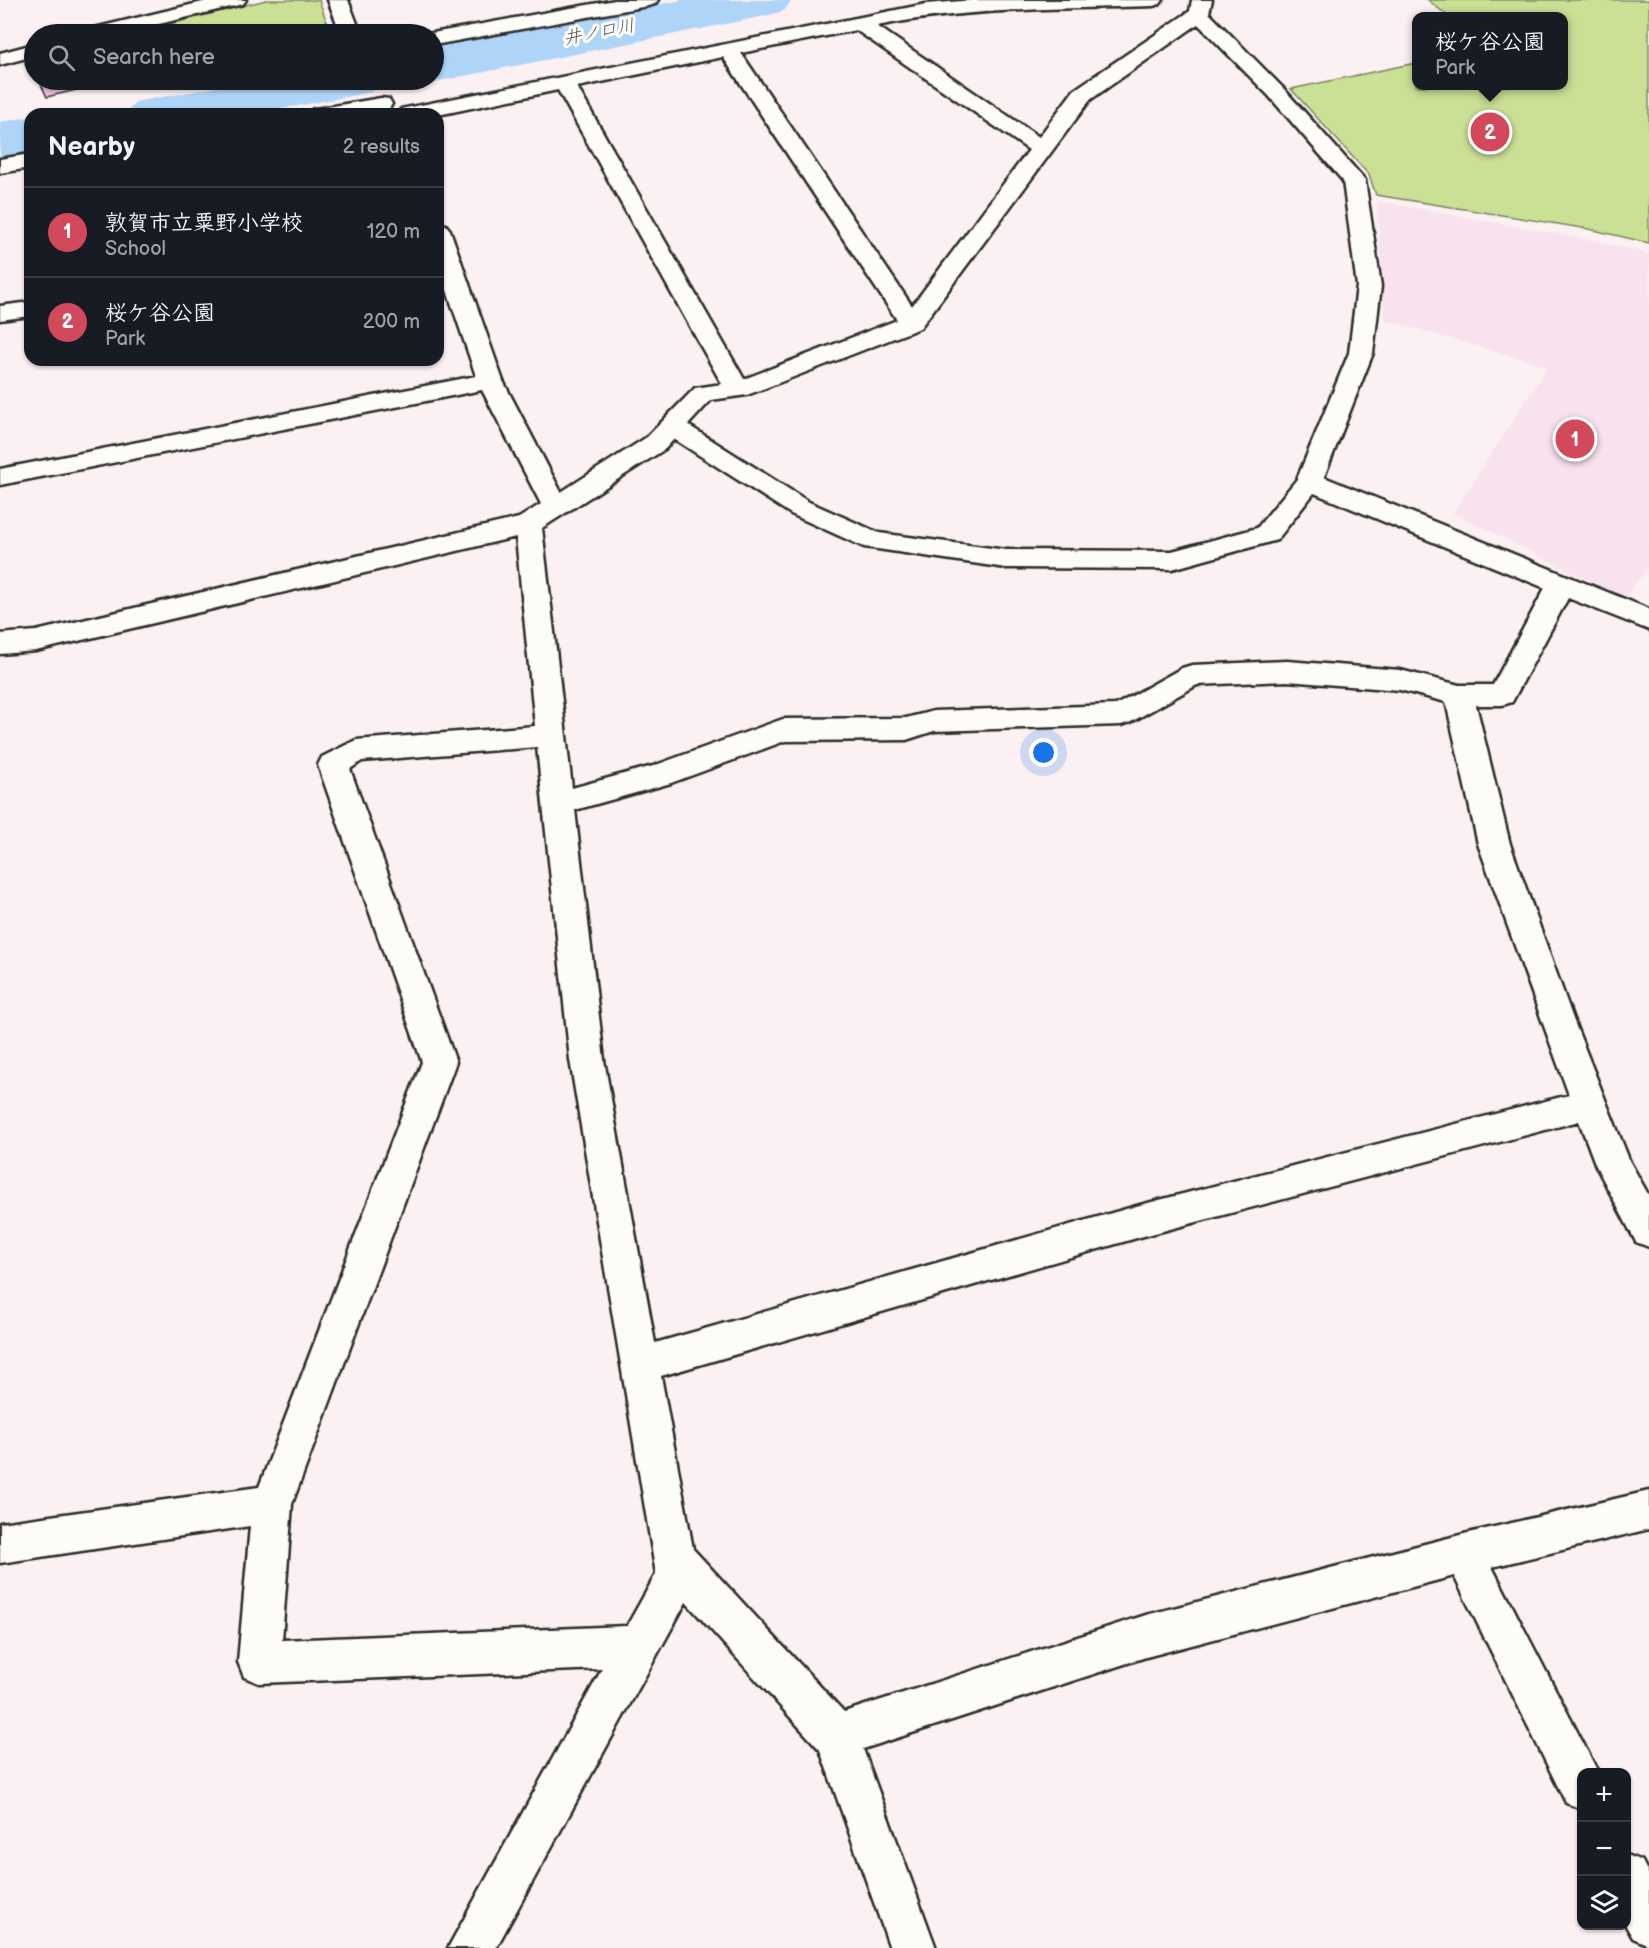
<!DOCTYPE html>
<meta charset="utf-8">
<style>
:root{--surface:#171b24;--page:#242831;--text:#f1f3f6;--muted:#9ea1a6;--line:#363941;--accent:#d1495b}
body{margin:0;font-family:"Balsamiq Sans","Klee One",sans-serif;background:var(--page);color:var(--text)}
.controls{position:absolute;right:18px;bottom:18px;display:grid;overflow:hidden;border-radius:12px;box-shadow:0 2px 4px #0004}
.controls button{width:54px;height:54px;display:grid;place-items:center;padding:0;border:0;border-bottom:2px solid var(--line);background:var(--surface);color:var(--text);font:30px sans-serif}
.you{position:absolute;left:1044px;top:753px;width:21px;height:21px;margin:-15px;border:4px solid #fff;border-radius:50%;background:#1a73e8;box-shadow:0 0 0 9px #1a73e833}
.badge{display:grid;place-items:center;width:39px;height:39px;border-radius:50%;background:var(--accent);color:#fff;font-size:20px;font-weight:700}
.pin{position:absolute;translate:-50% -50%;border:3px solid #fff;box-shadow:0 2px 6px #0006}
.popup{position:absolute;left:1412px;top:12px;width:156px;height:78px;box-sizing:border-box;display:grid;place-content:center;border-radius:12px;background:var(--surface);filter:drop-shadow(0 2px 4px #0005);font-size:20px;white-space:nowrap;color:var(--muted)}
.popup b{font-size:22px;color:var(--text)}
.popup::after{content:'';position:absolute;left:50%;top:100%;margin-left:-12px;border:12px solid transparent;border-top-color:var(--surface)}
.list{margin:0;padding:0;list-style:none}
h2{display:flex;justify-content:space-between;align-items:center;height:78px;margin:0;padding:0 24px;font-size:26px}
h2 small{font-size:20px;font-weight:400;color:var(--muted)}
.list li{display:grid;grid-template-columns:39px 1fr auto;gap:18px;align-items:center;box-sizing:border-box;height:90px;padding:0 24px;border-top:2px solid var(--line)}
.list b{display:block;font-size:22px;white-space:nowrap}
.list p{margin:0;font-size:20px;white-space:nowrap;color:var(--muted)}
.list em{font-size:20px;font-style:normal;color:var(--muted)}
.icon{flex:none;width:33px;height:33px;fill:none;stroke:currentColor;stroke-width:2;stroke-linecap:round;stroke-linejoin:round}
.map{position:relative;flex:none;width:1649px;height:1948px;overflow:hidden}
.search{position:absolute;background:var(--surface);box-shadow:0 2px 4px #0004;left:24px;top:24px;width:420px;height:66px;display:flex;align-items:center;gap:15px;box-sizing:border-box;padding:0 21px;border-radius:33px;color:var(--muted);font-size:22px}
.panel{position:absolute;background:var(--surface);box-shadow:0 2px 4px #0004;left:24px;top:108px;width:420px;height:258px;border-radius:18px}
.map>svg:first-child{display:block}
.built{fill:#f8e2ed}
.green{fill:#cae095;stroke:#7a8660;stroke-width:1.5}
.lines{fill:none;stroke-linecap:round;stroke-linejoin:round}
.river{fill:#aed4f7;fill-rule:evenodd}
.building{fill:#f2c0e0;stroke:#2b2b2b;stroke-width:1.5}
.minor-casing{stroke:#2b2b2b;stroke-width:5}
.minor{fill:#fdfcf7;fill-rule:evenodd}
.labels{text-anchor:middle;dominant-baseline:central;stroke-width:6;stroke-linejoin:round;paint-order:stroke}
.far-water-label{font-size:18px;font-style:italic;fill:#4c555e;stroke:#fdfcf7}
</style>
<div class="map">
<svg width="1649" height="1948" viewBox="0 0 1649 1948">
<rect width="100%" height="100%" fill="#fbf0f2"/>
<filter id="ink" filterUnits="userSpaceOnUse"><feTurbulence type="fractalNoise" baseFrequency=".0167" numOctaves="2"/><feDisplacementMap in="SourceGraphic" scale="12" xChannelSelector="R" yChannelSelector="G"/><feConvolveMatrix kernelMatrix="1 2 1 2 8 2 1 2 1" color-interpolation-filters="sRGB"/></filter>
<g filter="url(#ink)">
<path class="built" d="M1377,201l219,40 53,13v312l-24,32 -172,-85 95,-147 -163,-46z"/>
<path class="green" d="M266,0h53l12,34h-201z
M1428,0h221v243l-60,-14 -213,-34 -7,-20 -78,-86 125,-26v23h148v-70h-116z"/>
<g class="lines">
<path class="river" d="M682,0h110l-8,11 -19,5 -331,66 -9,-2h9v-32z
M256,80h124l-8,12 -118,22h-128l9,-12z
M30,117v36l-30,5v-36z"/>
</g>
<path class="building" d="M34,57v16h-5l-4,-9z
M39,80h47l3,7 -42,10z"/>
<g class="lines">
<g class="minor-casing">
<path id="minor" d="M211,0h35l-3,4 -126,30h-34l3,-4z
M328,0h20l13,34h-20z
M615,0h43l-3,4 -7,2 -214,39v-11h-7z
M974,0h189l-3,4 -7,2c-93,3 -185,2 -276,20l162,111 35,-47 116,-79 2,-11h20l-3,13 74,75 82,92 16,106 -8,67 -49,124 325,132v21l-81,-32 -56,104 -10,3h-26l34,139 63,175 57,143 19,34v51l-13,-5 -40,-76 -17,-45 -439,116 -479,139 32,173 151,163 302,-97 318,-81 185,-43v38l-157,38 106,205h-16v37l-16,-6 -112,-227 -308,81 -283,92 73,199h-46l-70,-198 -134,-148 -190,346h-48l154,-279 -343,14 -15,-6 -6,-15 12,-136 -250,37v-40l259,-36 163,-425 -104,-297 4,-8 34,-17 179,-14 -19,-189 -480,114 -36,3v-20l36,-3 483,-113 22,-14 -59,-114 -482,95v-16l476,-93 -38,-112v-41l8,2 4,5 53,151 58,111 86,-55 48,-49 27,-4 -164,-294 -120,25 -40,-1 3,-5 525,-105zM1198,24l71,72 74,85 14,105 -8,67 -52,126 -40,49 -85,23 -166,-1 -127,-17 -70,-31 -121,-77 23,-25 36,-5 173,-67 170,-228zM856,30l173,120 -117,156 -171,-253zM723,57l174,263 -153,59 -167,-292zM674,439l117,75 73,33 142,21 166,1 105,-29 37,-47 231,95 -52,97h-34l-59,-15 -113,-9 -95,4 -10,3 -66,37 -182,6 -28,7 -123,1 -130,47 -81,22 -30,-260 123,-79zM1287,681l113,9 46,12 32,142 91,251 -429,110 -485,138 -51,-283 -29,-250 96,-27 114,-42 121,-1 28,-9 187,-6 10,-3 66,-37zM537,747l33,313 86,514 -29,52 -345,14 10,-136 164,-442 -106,-293 12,-8z
M34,44v12l-34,9v-12z
M381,98l8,1 3,5 -3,5 -29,5h-50l3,-5 8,-1z
M30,154v14l-30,5v-14z
M30,302v14l-30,4v-14z
M1626,1855l16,6 7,14v70l-16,-7 -7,-12z"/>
</g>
<use href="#minor" class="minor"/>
</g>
</g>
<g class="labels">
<g class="far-water-label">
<text transform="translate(599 32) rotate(-11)">井ノ口川</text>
</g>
</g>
</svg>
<div class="controls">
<button>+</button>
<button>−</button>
<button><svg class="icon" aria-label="layers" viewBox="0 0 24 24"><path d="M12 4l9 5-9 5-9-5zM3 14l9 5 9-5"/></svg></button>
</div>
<div class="you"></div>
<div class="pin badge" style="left:1575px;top:439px">1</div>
<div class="pin badge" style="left:1490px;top:132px">2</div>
<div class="popup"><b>桜ケ谷公園</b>Park</div>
<div class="search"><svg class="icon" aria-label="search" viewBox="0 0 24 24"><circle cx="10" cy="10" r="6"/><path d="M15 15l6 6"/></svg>Search here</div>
<section class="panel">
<h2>Nearby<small>2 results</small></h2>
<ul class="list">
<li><span class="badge">1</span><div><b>敦賀市立粟野小学校</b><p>School</p></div><em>120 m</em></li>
<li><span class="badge">2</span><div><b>桜ケ谷公園</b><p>Park</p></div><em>200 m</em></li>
</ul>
</section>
</div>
